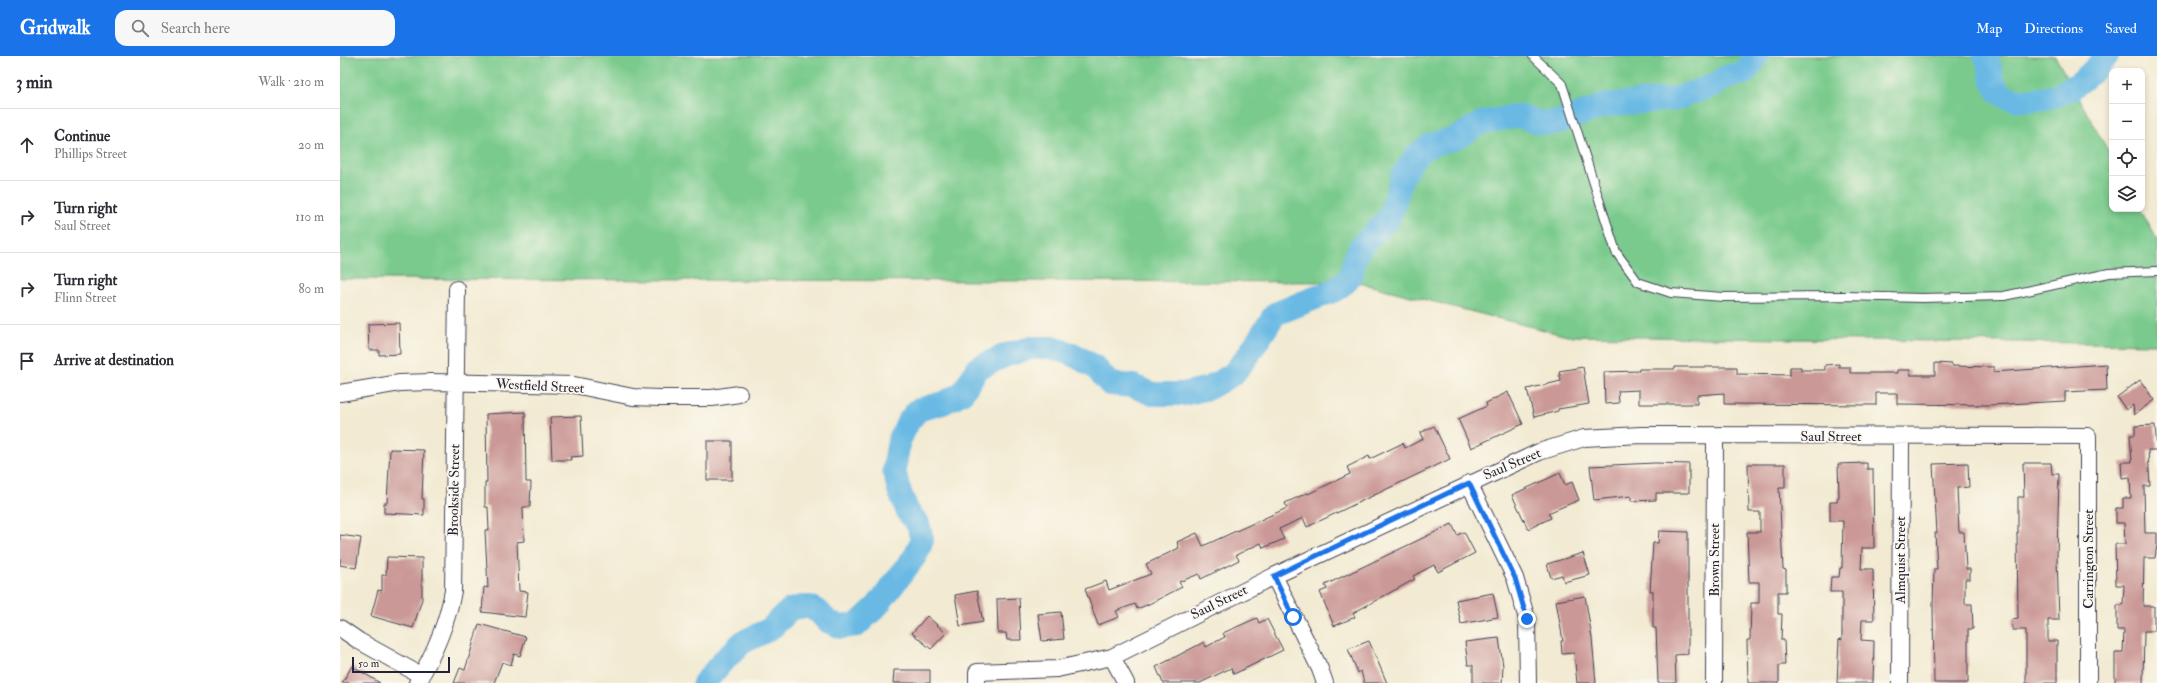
<!DOCTYPE html>
<meta charset="utf-8">
<style>
:root{--surface:#fff;--page:#f7f7f7;--text:#2b2b33;--muted:#7c7c81;--line:#e1e1e2;--accent:#1a73e8}
body{margin:0;font-family:"IM FELL Double Pica",serif;background:var(--page);color:var(--text)}
.controls{position:absolute;right:12px;top:12px;display:grid;overflow:hidden;border-radius:8px;box-shadow:0 2px 6px #0003}
.controls button{width:36px;height:36px;display:grid;place-items:center;padding:0;border:0;border-bottom:1px solid var(--line);background:var(--surface);color:var(--text);font:20px sans-serif}
.scale{position:absolute;left:12px;bottom:10px;width:98px;box-sizing:border-box;padding-left:4px;border:2px solid #22223b;border-top:0;font-size:11px;line-height:14px;white-space:nowrap;color:#22223b;-webkit-text-stroke:3px #fbf7ec;paint-order:stroke}
.stop{position:absolute;width:12px;height:12px;margin:-9px;border:3px solid #1a73e8;border-radius:50%;background:#fff}
.stop.end{background:#1a73e8;border-color:#fff;box-shadow:0 1px 4px #0008}
.list{margin:0;padding:0;list-style:none}
h2{display:flex;justify-content:space-between;align-items:center;height:52px;margin:0;padding:0 16px;font-size:17px}
h2 small{font-size:13px;font-weight:400;color:var(--muted)}
.list li{display:grid;grid-template-columns:26px 1fr auto;gap:12px;align-items:center;box-sizing:border-box;height:72px;padding:0 16px;border-top:1px solid var(--line)}
.list b{display:block;font-size:15px;white-space:nowrap}
.list p{margin:0;font-size:13px;white-space:nowrap;color:var(--muted)}
.list em{font-size:13px;font-style:normal;color:var(--muted)}
.icon{flex:none;width:22px;height:22px;fill:none;stroke:currentColor;stroke-width:2;stroke-linecap:round;stroke-linejoin:round}
.map{position:relative;flex:none;width:1817px;height:627px;overflow:hidden}
header{display:flex;align-items:center;gap:24px;box-sizing:border-box;height:56px;padding:0 20px;background:var(--accent);color:#fff}
header strong{font-size:19px}
nav{display:flex;gap:22px;margin-inline-start:auto;font-size:14px}
.search{width:280px;height:36px;background:var(--page);display:flex;align-items:center;gap:10px;box-sizing:border-box;padding:0 14px;border-radius:12px;color:var(--muted);font-size:15px}
main{display:flex}
aside{flex:1;background:var(--surface)}
.map>svg:first-child{display:block}
.green{fill:#79ca8c;stroke:#4e7664}
.lines{fill:none;stroke-linecap:round;stroke-linejoin:round}
.river{stroke:#69b9e4;stroke-width:24}
.building{fill:#ca9896}
.lane-casing{stroke:#414052;stroke-width:10}
.street-casing{stroke:#414052;stroke-width:18}
.lane{stroke:#fff;stroke-width:8}
.street{stroke:#fff;stroke-width:16}
.route{stroke:#1a73e8;stroke-width:5}
.labels{text-anchor:middle;dominant-baseline:central;stroke-width:3.5;stroke-linejoin:round;paint-order:stroke}
.street-label{font-size:14px;fill:#22223b;stroke:#fbf7ec}
</style>
<header>
<strong>Gridwalk</strong>
<div class="search"><svg class="icon" aria-label="search" viewBox="0 0 24 24"><circle cx="10" cy="10" r="6"/><path d="M15 15l6 6"/></svg>Search here</div>
<nav><a>Map</a><a>Directions</a><a>Saved</a></nav>
</header>
<main>
<aside>
<h2>3 min<small>Walk · 210 m</small></h2>
<ul class="list">
<li><svg class="icon" aria-label="ahead" viewBox="0 0 24 24"><path d="M12 20V5M6 11l6-6 6 6"/></svg><div><b>Continue</b><p>Phillips Street</p></div><em>20 m</em></li>
<li><svg class="icon" aria-label="right" viewBox="0 0 24 24"><path d="M7 20v-9h11M14 6l5 5-5 5"/></svg><div><b>Turn right</b><p>Saul Street</p></div><em>110 m</em></li>
<li><svg class="icon" aria-label="right" viewBox="0 0 24 24"><path d="M7 20v-9h11M14 6l5 5-5 5"/></svg><div><b>Turn right</b><p>Flinn Street</p></div><em>80 m</em></li>
<li><svg class="icon" aria-label="arrive" viewBox="0 0 24 24"><path d="M6 21V4h12l-3 4 3 4H6"/></svg><div><b>Arrive at destination</b></div></li>
</ul>
</aside>
<div class="map">
<svg width="1817" height="627" viewBox="0 0 1817 627">
<rect width="100%" height="100%" fill="#fbf7ec"/>
<filter id="ink" filterUnits="userSpaceOnUse"><feTurbulence type="fractalNoise" baseFrequency=".025" numOctaves="2"/><feDisplacementMap in="SourceGraphic" scale="8" xChannelSelector="R" yChannelSelector="G"/><feConvolveMatrix kernelMatrix="1 2 1 2 8 2 1 2 1" color-interpolation-filters="sRGB"/></filter>
<filter id="wash" filterUnits="userSpaceOnUse"><feTurbulence type="fractalNoise" baseFrequency=".012" numOctaves="4" result="noise"/><feDisplacementMap in="SourceGraphic" scale="16" xChannelSelector="R" yChannelSelector="G"/><feGaussianBlur stdDeviation="0.9" result="paint"/><feColorMatrix in="noise" values="0 0 0 0 0 0 0 0 0 0 0 0 0 0 0 0 0 1.4 0 .05"/><feComposite in="paint" operator="in"/></filter>
<g filter="url(#wash)">
<rect width="100%" height="100%" fill="#f2ead2"/>
<path class="green" d="M0,0h1715l57,102v51h28l17,30v105l-590,-8 -211,-54 -1016,-3z"/>
<g class="lines">
<path class="river" d="M1645,0c7,10 5,22 11,32 5,9 18,12 27,12 39,1 60,-17 84,-44
M1239,59l27,-10 69,-6 41,-15 10,-7 19,-4 12,-17
M364,627l20,-23 19,-18 27,-13 20,-19 11,-3h8l10,5 8,9 14,6 16,-2 20,-19 39,-51 6,-15 -4,-16 -10,-12 -9,-22 -5,-20 5,-29 9,-19 10,-12 25,-7 19,-10 16,-25 28,-13 25,-7h21l20,6 23,13 15,17 23,2 20,8h30l26,-6 24,-14 14,-17 28,-43 60,-24 11,-8 5,-8 4,-16 6,-12 28,-28 4,-10 9,-32 15,-22 13,-9 26,-7 25,-15 37,-7 25,7h11l12,-4"/>
</g>
<g id="blocks">
<path class="building" d="M59,267l1,31 -21,1v-5h-10l-1,-26z
M1595,307l17,1v2l42,1v5l112,-8 1,26 -42,2v9l-76,4 -92,-1v-11h-21v12l-152,-1v-11l-27,2v9h-58v-14l-21,1 1,12 -14,1 -1,-32 35,-1v-2h36v-2h62v7l53,1v-8h11v3h24v-5l14,-1v3h11v6h47v-3h13v5h25z
M1243,311l6,37 -31,5v2l-24,6 -7,-28 34,-8 -2,-10z
M1800,324l14,20 -20,15 -1,-10 -7,5 -9,-13z
M1168,336l15,32 -52,24 -13,-29 29,-13 -1,-3z
M185,356l1,70h5l-1,25h-7l1,34 -7,1 2,49 9,1 -3,25 -43,-5 2,-25 4,1 -3,-58h4l-1,-23h-3v-25h2l-1,-68z
M241,360l2,40 -13,1 1,3h-19l-2,-43z
M1815,369l2,25h-9l2,36h-6l1,47h12v12l-2,13h-11l-1,48h11v25h-10l-1,52h-28v-31h8l1,-22h-7v-25h6l1,-20h-8l-1,-41h10l-1,-21h-8v-15h7v-10h8l-1,-21 -8,1 -1,-16h11l-2,-27h5v-9z
M1094,370l16,33 -143,68 -4,-9 -24,11 5,10 -21,9 -2,-5 -25,12 3,5 -38,19 -2,-5 -20,8 3,5 -33,17 -12,5 -2,-5 -19,7 3,6 -21,8 -13,-36 21,-8 3,9 42,-16 -5,-10 33,-16 -2,-6 20,-9 6,13 84,-38 -2,-5 22,-10 1,1 42,-20 -3,-7 22,-11 1,3 33,-16 2,5 18,-9 -3,-6z
M367,385h25v39h-25z
M50,393l34,1 -2,49h2v16l-40,-2v-10h3z
M1315,407l34,1v29h-33v7l-25,1v-5l-37,4 -4,-34z
M1527,407v6h6l1,79h-12l-1,21h12l1,51h-12l-1,20 13,1 -1,42h-36l2,-44 3,1v-48h-12l1,-15h8l1,-9h2l1,-47h-13v-19h7l1,-5h1l-1,-33z
M1628,407l1,24 -12,1 2,44h5l2,37h4v10h-5v25h7l1,25h-5v54h-34l-1,-78 1,-36h3l-2,-36h2l-4,-69z
M1683,407h28l1,11h7l-2,84 2,62h-11v21h9v42h-31v-53h-13l-1,-11 6,-1 -1,-85h1v-36h6z
M1408,408h37v24h-6l4,81 3,1v22h-8v22h4l-1,26h3l1,25h-6v18h-31l-1,-43h3l1,-37h8v-21h-10l-2,-50h13v-20h-11z
M1220,417l5,12 7,-3 7,18 -31,13 3,5 -23,11 -16,-34z
M1112,468l5,11 7,-3 11,21 -37,19 -4,-7 -21,11 2,3 -62,34 2,4 -21,9 -14,-34 7,-3 -2,-4z
M1319,475l29,1v122l-13,1 1,28h-18l-2,-55h-3v-37h-3l3,-48h5z
M0,479l21,3 -5,30 -16,-3z
M1243,497l7,22 -26,7 -2,-7 -11,3 -4,-14z
M47,501l35,1v41l-9,29 -42,-12 7,-26 4,1v-16h4z
M637,535l6,31 -23,4 -5,-31z
M1153,537l5,24 -37,7 -5,-24z
M1245,540l7,42 4,45h-19l-3,-30 -12,1 -1,-13h2l-7,-40z
M679,542l2,42h-14l-1,-7h-8l-1,-34z
M721,556l3,27 -22,2 -4,-27z
M587,560l19,17 -15,16 -19,-16z
M917,562l2,5 8,-4 16,31 -49,24 -3,-6 -31,15h-37l-7,-16 48,-25 2,5 19,-10 -2,-4z
M139,568l47,13 -6,19 -6,-2 -3,11 -9,-3 -8,21h-40l6,-15 5,2z
M1159,582l4,28 -1,17h-29v-18h-5l-3,-23z
M1029,585l18,42h-23l-3,-12 -3,2 -10,-24z
M12,610l28,17h-38z
M554,614h36v13h-37z"/>
</g>
</g>
<g filter="url(#ink)">
<use href="#blocks" fill-opacity="0" stroke="#414052" stroke-width="1"/>
<g class="lines">
<g class="lane-casing">
<path id="lane" d="M1193,0l29,28 54,168 22,30 33,11 52,4 122,-1 77,2 82,-2 105,-23 48,-2"/>
</g>
<g class="street-casing">
<path id="street" d="M0,337l60,-10 31,-1 143,3 59,12 26,1h53l27,-4
M1129,427l46,95 12,41 1,64
M934,520l46,93 5,14
M0,572l19,13 63,35
M772,601l14,26
M77,627c17,-29 30,-58 36,-92l4,-302
M637,627v-11l80,-3 55,-12 162,-81 265,-124 45,-14 57,-3 447,1v247
M1374,627l1,-247
M1560,627l1,-247"/>
</g>
<use href="#lane" class="lane"/>
<use href="#street" class="street"/>
</g>
</g>
<g class="lines" filter="url(#ink)">
<path class="route" d="M953,561l-19,-41 195,-93 46,95 12,41"/>
</g>
<g class="labels">
<g class="street-label">
<text transform="translate(200 330) rotate(3)">Westfield Street</text>
<text x="1491" y="380">Saul Street</text>
<text transform="translate(1172 408) rotate(-23)">Saul Street</text>
<text transform="translate(114 434) rotate(-89)">Brookside Street</text>
<text transform="translate(1748 503) rotate(-90)">Carrington Street</text>
<text transform="translate(1374 504) rotate(-90)">Brown Street</text>
<text transform="translate(1560 504) rotate(-90)">Almquist Street</text>
<text transform="translate(879 546) rotate(-26)">Saul Street</text>
</g>
</g>
</svg>
<div class="controls">
<button>+</button>
<button>−</button>
<button><svg class="icon" aria-label="locate" viewBox="0 0 24 24"><circle cx="12" cy="12" r="6"/><path d="M12 2v4M12 18v4M2 12h4M18 12h4"/></svg></button>
<button><svg class="icon" aria-label="layers" viewBox="0 0 24 24"><path d="M12 4l9 5-9 5-9-5zM3 14l9 5 9-5"/></svg></button>
</div>
<div class="scale">50 m</div>
<div class="stop" style="left:953px;top:561px"></div>
<div class="stop end" style="left:1187px;top:563px"></div>
</div>
</main>
